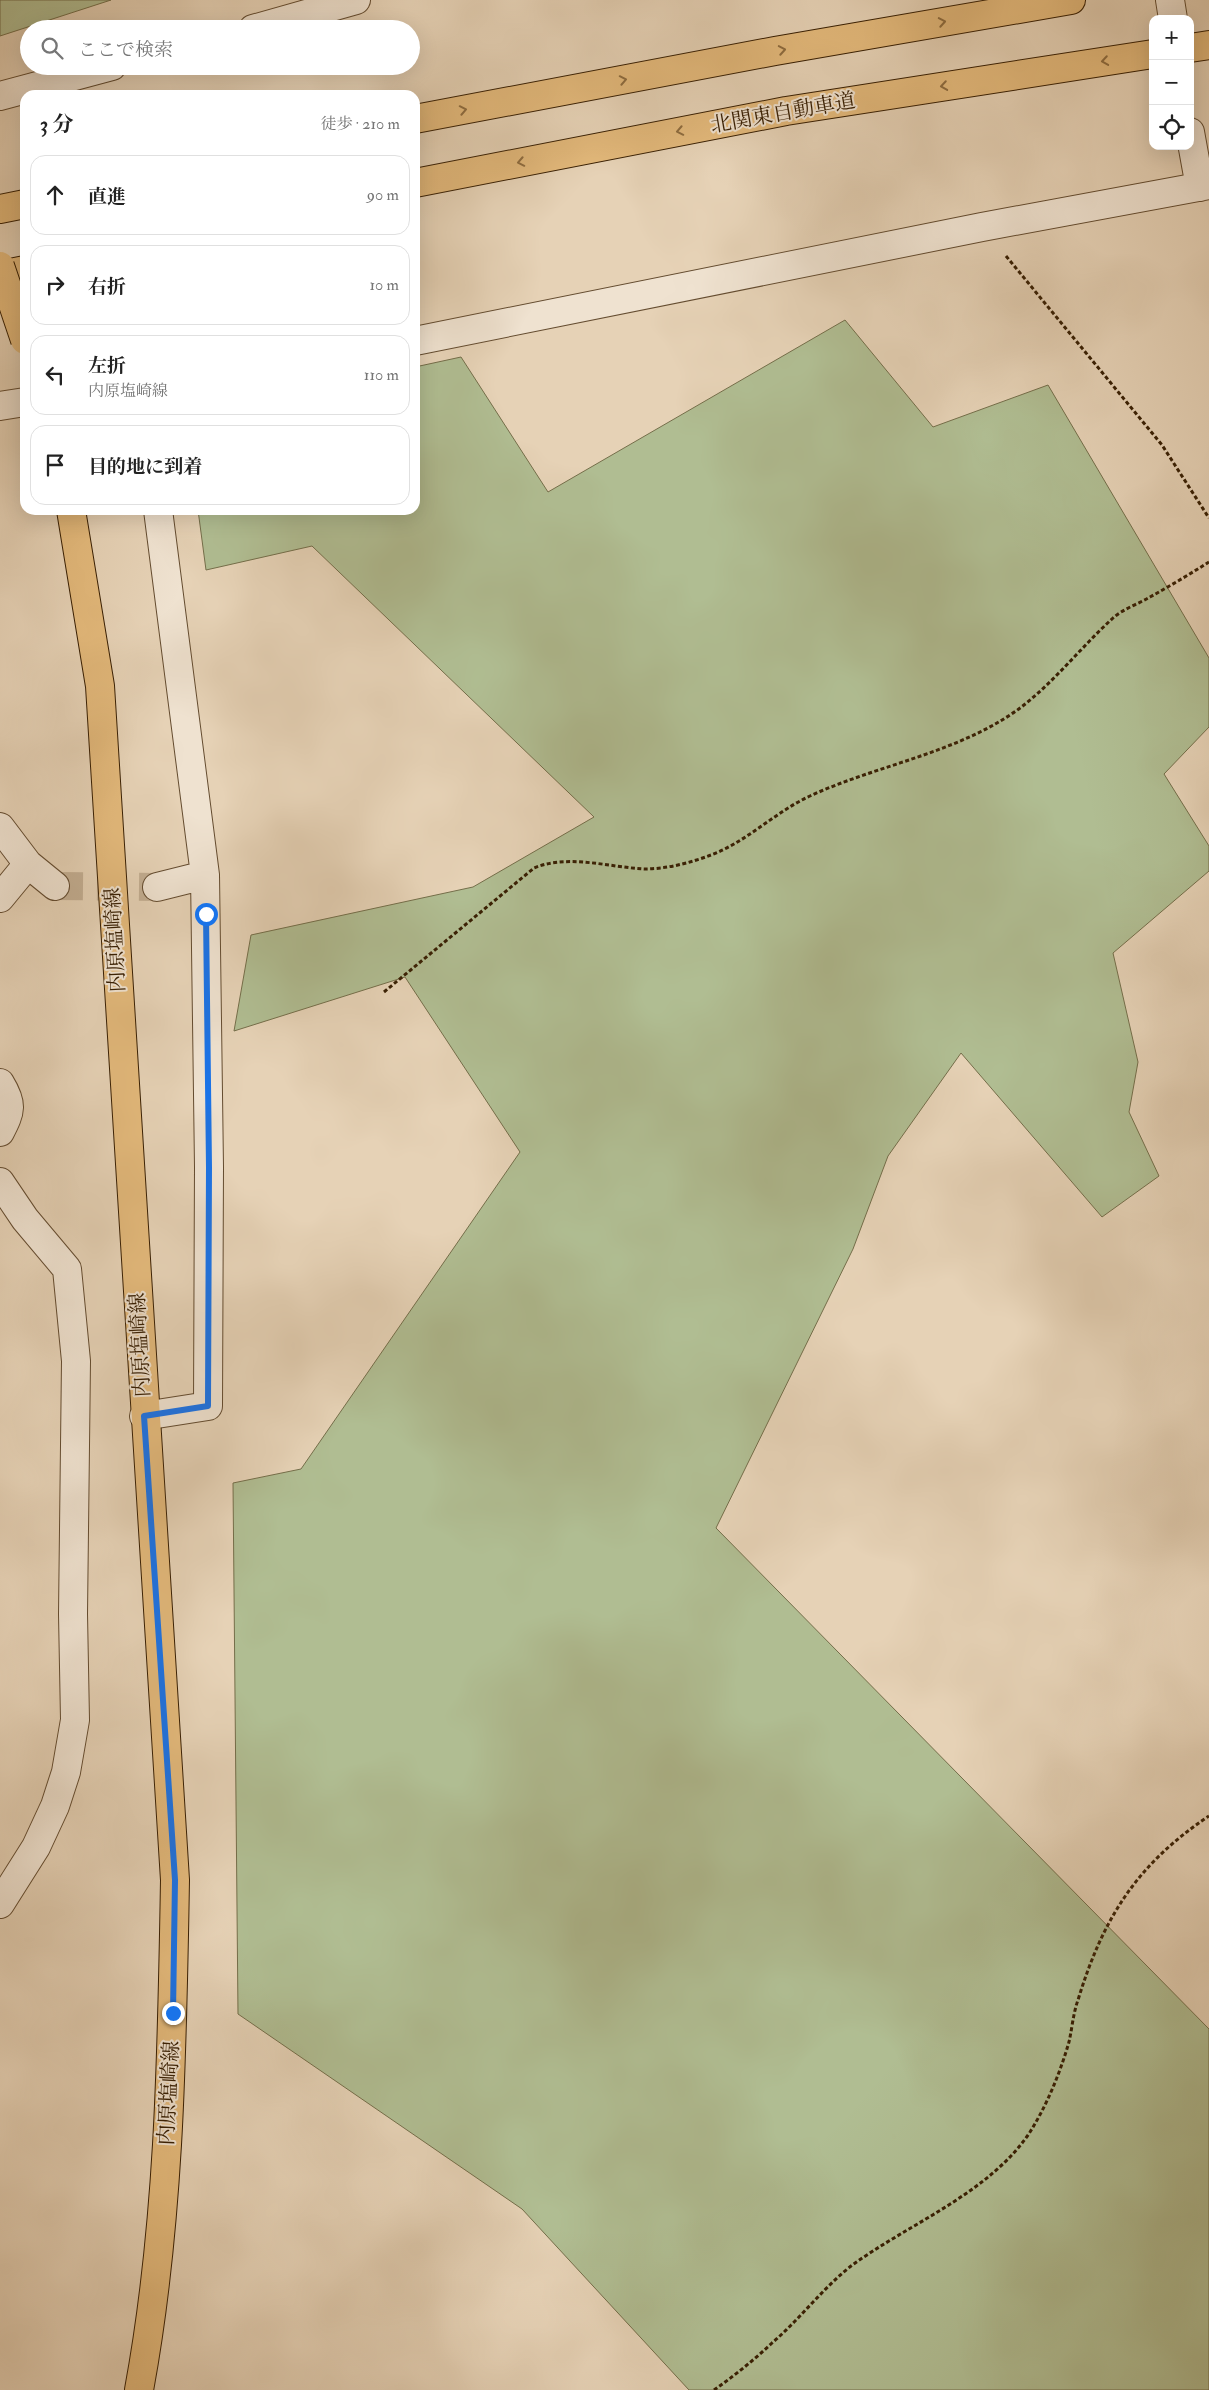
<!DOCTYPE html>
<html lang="ja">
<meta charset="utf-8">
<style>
:root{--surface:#fff;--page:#f6f6f6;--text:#222;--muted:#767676;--line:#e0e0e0}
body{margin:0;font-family:"IM FELL Double Pica","Noto Serif JP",serif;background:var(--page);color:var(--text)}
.controls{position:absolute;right:15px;top:15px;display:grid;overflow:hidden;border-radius:10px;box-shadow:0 5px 20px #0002}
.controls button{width:45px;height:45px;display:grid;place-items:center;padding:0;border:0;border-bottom:1px solid var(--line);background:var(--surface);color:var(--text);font:25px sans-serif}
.stop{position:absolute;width:15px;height:15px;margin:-11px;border:4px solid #1a73e8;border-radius:50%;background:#fff}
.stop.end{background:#1a73e8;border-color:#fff;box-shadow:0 1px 5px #0008}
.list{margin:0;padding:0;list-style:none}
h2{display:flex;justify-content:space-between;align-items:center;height:65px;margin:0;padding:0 20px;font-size:21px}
h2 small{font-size:16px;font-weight:400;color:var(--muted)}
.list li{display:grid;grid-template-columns:32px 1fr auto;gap:15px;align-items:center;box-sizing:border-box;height:80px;margin:0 10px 10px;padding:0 10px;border:1px solid var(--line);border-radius:15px}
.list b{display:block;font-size:19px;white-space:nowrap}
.list p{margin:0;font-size:16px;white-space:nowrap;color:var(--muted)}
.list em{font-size:16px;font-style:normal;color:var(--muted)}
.icon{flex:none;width:28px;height:28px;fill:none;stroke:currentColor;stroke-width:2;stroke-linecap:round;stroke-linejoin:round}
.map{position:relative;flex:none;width:1209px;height:2390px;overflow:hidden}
.search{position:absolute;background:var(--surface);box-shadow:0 5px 20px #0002;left:20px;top:20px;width:400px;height:55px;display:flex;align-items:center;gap:12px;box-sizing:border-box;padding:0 18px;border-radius:28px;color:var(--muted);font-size:19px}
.panel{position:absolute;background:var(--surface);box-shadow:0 5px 20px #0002;left:20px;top:90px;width:400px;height:425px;border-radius:15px}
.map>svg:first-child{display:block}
.green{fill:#b0bd92;stroke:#746e4a}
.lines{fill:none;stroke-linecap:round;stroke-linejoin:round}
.street-tunnel{stroke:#c3ae92;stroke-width:28;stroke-dasharray:28 14;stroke-linecap:butt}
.street-casing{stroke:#644c30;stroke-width:30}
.primary-casing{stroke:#381f03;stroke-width:30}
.highway-casing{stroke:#381f03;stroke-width:30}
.path{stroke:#381f03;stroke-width:3;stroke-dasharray:4 2.5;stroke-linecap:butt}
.street{stroke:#efe2d0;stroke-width:28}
.primary{stroke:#e3b97b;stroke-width:28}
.highway{stroke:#e3b97b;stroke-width:28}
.primary-bridge-casing{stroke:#381f03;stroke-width:30;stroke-linecap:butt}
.primary-bridge{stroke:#e3b97b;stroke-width:28}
.oneway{stroke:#8e6c3f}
.route{stroke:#1a73e8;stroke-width:6}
.labels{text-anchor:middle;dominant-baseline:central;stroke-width:4;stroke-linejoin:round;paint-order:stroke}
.street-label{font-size:21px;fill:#381f03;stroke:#efe2d0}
</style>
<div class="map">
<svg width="1209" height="2390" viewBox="0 0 1209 2390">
<rect width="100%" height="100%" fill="#e6d2b6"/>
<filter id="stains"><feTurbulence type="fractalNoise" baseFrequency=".004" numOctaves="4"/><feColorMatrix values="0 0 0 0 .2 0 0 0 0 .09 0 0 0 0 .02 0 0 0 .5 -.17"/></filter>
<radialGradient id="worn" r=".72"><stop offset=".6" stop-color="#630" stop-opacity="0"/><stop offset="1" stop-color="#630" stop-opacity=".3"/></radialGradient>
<path class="green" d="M0,0h111l-111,36z
M845,320l88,107 115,-42 161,273v69l-45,47 45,72v25l-96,82 25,109 -9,50 30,64 -57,41 -141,-164 -73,103 -35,93 -137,279 493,501v361h-520l-167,-181 -284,-195 -5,-531 68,-14 219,-317 -115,-175 -171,54 17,-96 222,-48 121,-70 -282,-271 -106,24 -8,-60h217v-143l46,-10 87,135z"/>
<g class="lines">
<path class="street-tunnel" d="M55,886l102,1"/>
<g class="street-casing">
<path id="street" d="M1170,0l3,19
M253,29l103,-29
M0,96l112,-30
M1190,132l10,55
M415,341l567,-114 227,-42
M0,406l25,-4
M0,827l28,37 27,22
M157,887l48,-12
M0,898l28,-34
M0,1083c13,21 11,28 0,49
M0,1182l25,37 42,50 9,92 -3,253 2,106 -9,52 -11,34 -19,41 -36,57
M144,1416l64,-10 1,-239 -4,-292 -47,-365"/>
</g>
<g class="primary-casing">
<path id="primary" d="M71,510l29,176 75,1194c-3,170 -5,342 -36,510"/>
</g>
<g class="highway-casing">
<path id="highway" d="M1190,48l19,-3
M415,119l360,-68 296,-51
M415,183l371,-72 367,-57
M0,209l25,-5
M0,275l25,-5"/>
</g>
<path class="path" d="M1006,256l156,189 47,73
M384,992l150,-124c34,-14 74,-1 110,1 22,0 46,-6 67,-14 37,-14 64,-43 99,-59 67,-31 144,-42 206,-85 36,-26 64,-63 97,-93 10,-9 25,-14 37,-21 20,-11 40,-23 59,-35
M714,2390c20,-14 40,-30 58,-47 28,-24 50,-54 79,-77 57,-42 139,-73 179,-134 17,-27 30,-59 39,-90 3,-13 4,-28 9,-42 25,-82 59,-136 131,-184"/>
<use href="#street" class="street"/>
<use href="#primary" class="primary"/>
<use href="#highway" class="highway"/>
<g class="primary-bridge-casing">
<path id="primary-bridge" d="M0,266l25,74"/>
</g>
<use href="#primary-bridge" class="primary-bridge"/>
</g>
<defs><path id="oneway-chevron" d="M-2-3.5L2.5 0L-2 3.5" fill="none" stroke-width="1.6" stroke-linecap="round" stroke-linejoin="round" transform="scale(1.25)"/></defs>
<g class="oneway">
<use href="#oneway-chevron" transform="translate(942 22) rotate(-10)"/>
<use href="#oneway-chevron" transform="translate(782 50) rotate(-10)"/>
<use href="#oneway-chevron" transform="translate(1105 61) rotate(171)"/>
<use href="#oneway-chevron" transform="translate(623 80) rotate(-11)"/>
<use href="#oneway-chevron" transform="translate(944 86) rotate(171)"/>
<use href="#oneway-chevron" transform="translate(463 110) rotate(-11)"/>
<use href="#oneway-chevron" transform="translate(680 131) rotate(169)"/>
<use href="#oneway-chevron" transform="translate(521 162) rotate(169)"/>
</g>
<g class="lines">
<path class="route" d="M173,2013l2,-133 -31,-464 64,-10 1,-239 -3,-253"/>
</g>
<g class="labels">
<g class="street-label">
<text transform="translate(783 113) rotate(-10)">北関東自動車道</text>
<text transform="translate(115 940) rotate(-93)">内原塩崎線</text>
<text transform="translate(140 1345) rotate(-93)">内原塩崎線</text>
<text transform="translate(169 2093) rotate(-87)">内原塩崎線</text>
</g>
</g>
<rect width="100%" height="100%" filter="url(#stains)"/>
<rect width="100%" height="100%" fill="url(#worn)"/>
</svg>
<div class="controls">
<button>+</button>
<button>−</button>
<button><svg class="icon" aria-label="locate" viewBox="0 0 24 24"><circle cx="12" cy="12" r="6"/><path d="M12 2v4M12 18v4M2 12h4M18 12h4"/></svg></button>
</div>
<div class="stop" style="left:206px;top:914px"></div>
<div class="stop end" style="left:173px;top:2013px"></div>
<div class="search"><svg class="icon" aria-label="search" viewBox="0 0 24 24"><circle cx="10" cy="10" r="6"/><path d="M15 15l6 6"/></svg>ここで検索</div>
<section class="panel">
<h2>3 分<small>徒歩 · 210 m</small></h2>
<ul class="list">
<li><svg class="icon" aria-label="ahead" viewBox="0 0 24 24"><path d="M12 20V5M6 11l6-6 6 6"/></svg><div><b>直進</b></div><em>90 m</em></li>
<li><svg class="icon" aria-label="right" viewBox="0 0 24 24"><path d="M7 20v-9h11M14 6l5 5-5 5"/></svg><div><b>右折</b></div><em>10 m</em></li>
<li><svg class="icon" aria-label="left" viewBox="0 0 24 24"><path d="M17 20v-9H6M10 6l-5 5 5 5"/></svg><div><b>左折</b><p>内原塩崎線</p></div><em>110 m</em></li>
<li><svg class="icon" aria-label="arrive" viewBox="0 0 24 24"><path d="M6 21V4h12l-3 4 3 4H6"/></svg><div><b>目的地に到着</b></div></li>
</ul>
</section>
</div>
